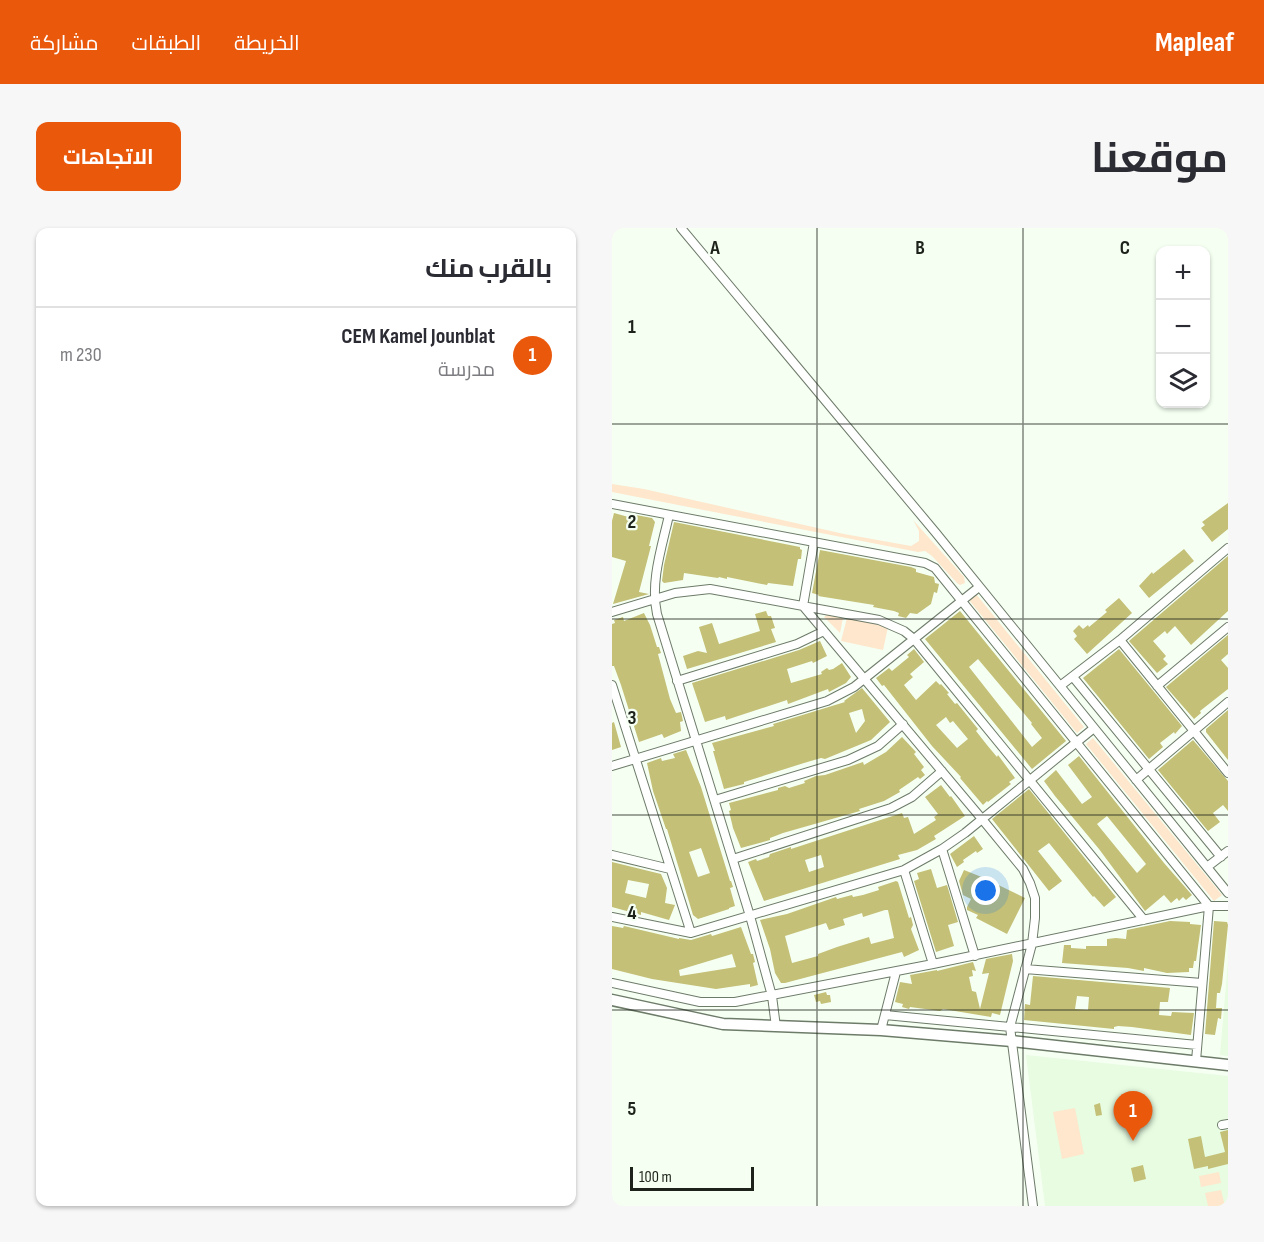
<!DOCTYPE html>
<html lang="ar">
<meta charset="utf-8">
<style>
:root{--surface:#fff;--page:#f7f7f7;--text:#2b2b33;--muted:#7c7c81;--line:#e1e1e2;--accent:#ea580c}
body{margin:0;font-family:"Sofia Sans Condensed",Cairo,sans-serif;background:var(--page);color:var(--text);direction:rtl}
.controls{position:absolute;right:18px;top:18px;display:grid;overflow:hidden;border-radius:12px;box-shadow:0 2px 4px #0004}
.controls button{width:54px;height:54px;display:grid;place-items:center;padding:0;border:0;border-bottom:2px solid var(--line);background:var(--surface);color:var(--text);font:30px sans-serif}
.scale{position:absolute;left:18px;bottom:15px;width:124px;box-sizing:border-box;padding-left:6px;border:3px solid #1d221b;border-top:0;font-size:16px;line-height:21px;white-space:nowrap;color:#1d221b;-webkit-text-stroke:4px #f5fff2;paint-order:stroke}
.you{position:absolute;left:374px;top:663px;width:21px;height:21px;margin:-15px;border:4px solid #fff;border-radius:50%;background:#1a73e8;box-shadow:0 0 0 9px #1a73e833}
.badge{display:grid;place-items:center;width:39px;height:39px;border-radius:50%;background:var(--accent);color:#fff;font-size:20px;font-weight:700}
.pin{position:absolute;translate:-50% -50px;filter:drop-shadow(0 2px 3px #0008)}
.pin::after{content:'';position:absolute;top:32px;width:21px;height:18px;background:inherit;clip-path:polygon(0 0,100% 0,50% 100%)}
.list{margin:0;padding:0;list-style:none}
h2{display:flex;justify-content:space-between;align-items:center;height:78px;margin:0;padding:0 24px;font-size:26px}
h2 small{font-size:20px;font-weight:400;color:var(--muted)}
.list li{display:grid;grid-template-columns:39px 1fr auto;gap:18px;align-items:center;box-sizing:border-box;height:96px;padding:0 24px;border-top:2px solid var(--line)}
.list b{display:block;font-size:22px;white-space:nowrap}
.list p{margin:0;font-size:20px;white-space:nowrap;color:var(--muted)}
.list em{font-size:20px;font-style:normal;color:var(--muted)}
.icon{flex:none;width:33px;height:33px;fill:none;stroke:currentColor;stroke-width:2;stroke-linecap:round;stroke-linejoin:round}
.map{position:relative;flex:none;width:616px;height:978px;overflow:hidden;direction:ltr;border-radius:12px}
header{display:flex;align-items:center;gap:36px;box-sizing:border-box;height:84px;padding:0 30px;background:var(--accent);color:#fff}
header strong{font-size:28px}
nav{display:flex;gap:33px;margin-inline-start:auto;font-size:21px}
.intro{display:flex;align-items:center;justify-content:space-between;box-sizing:border-box;height:144px;padding:0 36px}
h1{margin:0;font-size:42px}
.button{padding:15px 27px;border-radius:12px;background:var(--accent);color:#fff;font-size:21px;font-weight:700}
main{display:flex;gap:36px;padding:0 36px}
aside{flex:1;background:var(--surface);border-radius:12px;box-shadow:0 2px 4px #0004}
.map>svg:first-child{display:block}
.built{fill:#e7fce1}
.green{fill:#fee7cc}
.building{fill:#c4c077;fill-rule:evenodd}
.lines{fill:none;stroke-linecap:round;stroke-linejoin:round}
.minor-casing{stroke:#6d7b69;stroke-width:10}
.major-casing{stroke:#6d7b69;stroke-width:13}
.minor{stroke:#fff;stroke-width:8}
.major{stroke:#fff;stroke-width:10}
.grid{fill:none;stroke:#1d221b;stroke-width:1.5;stroke-opacity:0.55}
.grid-label{font-size:20px;text-anchor:middle;font-weight:bold;fill:#1d221b;stroke:#f5fff2;stroke-width:4.5;stroke-linejoin:round;paint-order:stroke}
</style>
<header>
<strong>Mapleaf</strong>
<nav><a>الخريطة</a><a>الطبقات</a><a>مشاركة</a></nav>
</header>
<div class="intro"><h1>موقعنا</h1><a class="button">الاتجاهات</a></div>
<main>
<div class="map">
<svg width="616" height="978" viewBox="0 0 616 978">
<rect width="100%" height="100%" fill="#f5fff2"/>
<path class="built" d="M616,734v94l-8,-1z
M414,827l202,21v130h-183z"/>
<path class="green" d="M0,256l32,5 200,45 67,12 8,-5v-10l-6,-11 51,57 1,6 -5,2 -3,-2 -25,-27 -7,-5 -7,1 -306,-60z
M364,366l108,133 -7,6 -108,-133z
M216,386l15,4 -3,15 -16,-16z
M235,390l41,9 -5,23 -42,-9z
M481,510l129,157 -8,6 -128,-157z
M463,880l9,46 -22,5 -9,-47z
M607,944l2,11 -20,4 -2,-11z
M609,962l4,16h-17l-3,-13z"/>
<path class="building" d="M616,275v26l-16,13 -11,-14 4,-3 -3,-3z
M2,285l18,5 4,-3 16,3 3,4 -6,24h2l-12,46 10,2 -36,10 13,-43 -14,-4v-36z
M62,294l126,25v2l2,1 -1,9h-3l-5,27 -25,-3 -1,2 -40,-8v2l-8,-2 -1,1 -34,-5 -1,7 -19,3 -2,-2 2,-16z
M572,321l10,12 -45,37 -10,-12 13,-14 1,2z
M208,322l91,17 5,2v3l18,5 1,6 4,1 -2,9 -3,-1 -3,12 -14,10 -7,-1 -4,5 -8,-2 1,-3 -5,-2 -21,-4 1,-2 -56,-9 1,-1 -7,-2z
M616,328v55l-37,34 -16,-19 -8,8 -2,-3 -12,10 13,15 -3,3 5,5 -11,9 -28,-32z
M507,370l13,15 -45,41 -13,-15 3,-3 -4,-5 6,-6 4,4 5,-4 1,2 18,-15 -2,-2z
M154,383l2,5h3l4,12 -4,1 5,13 -89,27 -4,-13 15,-5 9,2 -8,-26 13,-4 7,21 41,-13 -5,-17z
M348,383l106,130 -34,28 -107,-130zM366,431l54,64 -1,1 11,14 -10,9 -63,-80z
M32,385l6,12 7,22h2l2,6 -3,1 12,45 6,14 5,-1 2,9 -3,1 1,9 -10,4 -7,3 -2,-4 -23,8 -18,-57 -7,-19h-2v-42l3,-1 -1,-3 9,-3 1,4z
M616,407v19l-7,6 7,8v21l-28,22 1,2 -7,6 -28,-32z
M208,413l7,15 -14,7 -1,-2 -25,8 4,14 31,-9 -1,-2 6,-4 2,2 4,-1 9,-6 9,14 -5,6 -17,9 -1,-3 -40,15 -1,-4 -61,20 -1,-4 -20,6 -13,-39 107,-33z
M302,421l10,13 -14,12 3,3 -9,8 12,15 20,-19 4,4 1,-1 8,9 -2,1 8,10 2,-1 21,26 -2,2 11,14 10,12 1,-2 17,23 -6,4 2,2 -23,18 -1,-1 -4,4 -23,-27 1,-1 -29,-31 -48,-61 -2,1 -6,-8 13,-10 3,3 17,-14 -2,-2zM334,489l4,6 3,-2 15,18 -11,9 -21,-23z
M507,421l63,77 -7,8 -1,-2 -14,11 3,4 -14,12 -66,-81z
M250,460l28,34 -19,18 -46,19 -4,-1 -17,5 -60,19v2l-20,5 -11,-38h2l-3,-8 62,-17 -1,-2 72,-22 -1,-1zM250,481l3,12 -9,12 -7,-20z
M616,482v50l-22,-28v-3z
M2,494l7,25 -9,3v-27z
M290,509l14,15 -2,2 10,13 -3,3 4,5 -5,4 -2,-2 -19,13 1,2 -16,9 -25,8 1,2 -77,22 -13,5v2l-29,8 -8,-20 -4,-17 2,-1 -2,-7 49,-13v-2l7,-2 4,2 16,-5 -1,-2 12,-5 9,-1 38,-13 1,3 22,-13z
M581,512l35,41v30l-5,-6 -10,8 7,9 -12,9 -50,-61z
M74,522l15,37 29,94h1l2,6 -3,1 5,18 -6,2v1l-31,10 -5,-4 -26,-86h-1l-13,-38 -6,-28 14,-5 1,3 13,-3 -2,-4zM89,620l9,25 -12,4 -9,-25z
M467,528l85,107 28,32 -6,5 -3,-3 -4,4 -2,-3 -6,5 -7,-8 -19,16 -46,-62 -44,-53 -11,-15 12,-11 26,34 10,-7 -24,-32zM495,588l39,48 -9,9 -40,-49z
M329,557l9,12 1,-1 14,20 -31,20 2,3 -19,11 -19,5 2,4 -136,42 -16,-39 8,-3 1,2 12,-4 1,-3 21,-7v2l111,-36 2,5 4,-1 6,17 22,-14 -2,-3 4,-3 -13,-17zM209,627l3,12 -15,5 -4,-12z
M417,561l87,108 -12,10 -10,-11 -1,1 -44,-54 -11,8 24,30 -13,10 -57,-72z
M362,608l9,13 -6,4 -1,-2 -13,9 1,2 -7,5 -7,-13z
M0,634l49,12 6,14 -2,15 10,2 -6,15 -28,-8v3l-29,-8zM16,652l21,4 -3,14 -21,-5z
M319,641l6,19 10,-3 11,37 -10,3 6,21 -18,6 -22,-71 5,-2 -2,-6z
M352,642l20,8 41,20 -18,36 -31,-16 2,-3 -11,-5v-3l4,-8 -8,-4 -4,-14z
M284,653l2,1 11,36 2,-1 2,8 -2,4 8,21 -15,7 -2,-5 -117,31h-4l-6,-10 -5,-24 -10,-29 27,-6 49,-17 1,2 15,-4 1,2 10,-2 16,-5 -1,-3zM273,682h3l6,28 -23,6 -2,-7 -32,10 -19,7v2l-26,7 -7,-27 41,-13 3,7 16,-5 -2,-6 19,-6 1,4z
M558,693l20,1v2l11,1 -5,36h-2l-1,7h-4v4l-22,1 -23,-5v3l-16,-3 -66,-5 2,-18h7v3l15,1v-3h21v-7l9,-1 10,1 1,-9z
M602,693l13,1 1,3 -6,59 -2,9h-3l-1,15h6l-1,11 -3,-1 -3,17 -10,-1z
M0,698l11,2 1,-2 55,13v-1l12,2 20,-6 1,2 29,-9 10,27h2l2,8 -2,1 5,22 -8,2v-3l-34,5 -64,-10 -40,-10zM120,726l4,13 -56,9 -1,-6z
M400,726l1,7 -13,54 -8,-2 -1,4 -48,-8 -3,2 -30,-4 -1,2 -7,-2 1,-3 -8,-2 5,-20 12,2 -2,-9 27,-5v1l36,-9 3,9 -4,-1 1,6 -4,1 3,14 4,1 4,17 9,-36 -7,1 4,-15z
M421,748l137,12 -2,14h-8l-1,13 12,1 1,-4 22,1 -3,22 -59,-8 -14,-1 -4,1v2l-90,-9 1,-16 5,1zM465,768l12,1 -1,13 -13,-1z
M214,764l1,3h3l1,7 -10,2 -1,-3 -4,1 -2,-7z
M488,875l2,12 -6,1 -2,-11z
M616,902v34l-20,5v-3l-14,3 -6,-30 13,-3 4,21 20,-5 -5,-20z
M531,937l3,14 -12,3 -3,-14z"/>
<g class="lines">
<g class="minor-casing">
<path id="minor" d="M69,0l255,305 292,360
M0,276l313,59 10,5 274,338 -13,155
M57,287c-7,32 -19,66 -12,99l93,302 22,80 4,31
M202,314l-11,64 179,213 41,50 7,14 5,15v20l-3,26 -22,83 23,179
M0,384l63,-19 35,-4 169,31 25,11 10,8 230,281
M508,412l108,133
M461,449l148,180
M65,453l120,-37 27,-13
M0,457l79,248
M448,458l60,-46 108,-92
M545,458l71,-59
M0,538l215,-65 27,-14 125,-100
M524,552l92,-78
M103,572l133,-40 30,-14 25,-22
M330,621l33,107
M0,627l58,14
M121,631l158,-51 21,-11 30,-26
M595,639l21,-16
M292,642l29,94
M0,689l79,16 213,-63 38,-21 23,-16 129,-105
M413,741l177,14
M0,755l88,19h35l198,-38 276,-58h19
M273,787l312,30
M269,802l15,-58
M610,897l6,-1"/>
</g>
<g class="major-casing">
<path id="major" d="M0,772l111,24 158,6 131,11 216,24"/>
</g>
<use href="#minor" class="minor"/>
<use href="#major" class="major"/>
</g>
<path class="grid" d="M205,0v978M411,0v978M0,196h616M0,391h616M0,587h616M0,782h616"/>
<g class="grid-label">
<text x="103" y="26">A</text>
<text x="308" y="26">B</text>
<text x="513" y="26">C</text>
<text x="20" y="105">1</text>
<text x="20" y="300">2</text>
<text x="20" y="496">3</text>
<text x="20" y="691">4</text>
<text x="20" y="887">5</text>
</g>
</svg>
<div class="controls">
<button>+</button>
<button>−</button>
<button><svg class="icon" aria-label="layers" viewBox="0 0 24 24"><path d="M12 4l9 5-9 5-9-5zM3 14l9 5 9-5"/></svg></button>
</div>
<div class="scale">100 m</div>
<div class="you"></div>
<div class="pin badge" style="left:521px;top:913px">1</div>
</div>
<aside>
<h2>بالقرب منك<small></small></h2>
<ul class="list">
<li><span class="badge">1</span><div><b>CEM Kamel Jounblat</b><p>مدرسة</p></div><em>230 m</em></li>
</ul>
</aside>
</main>
